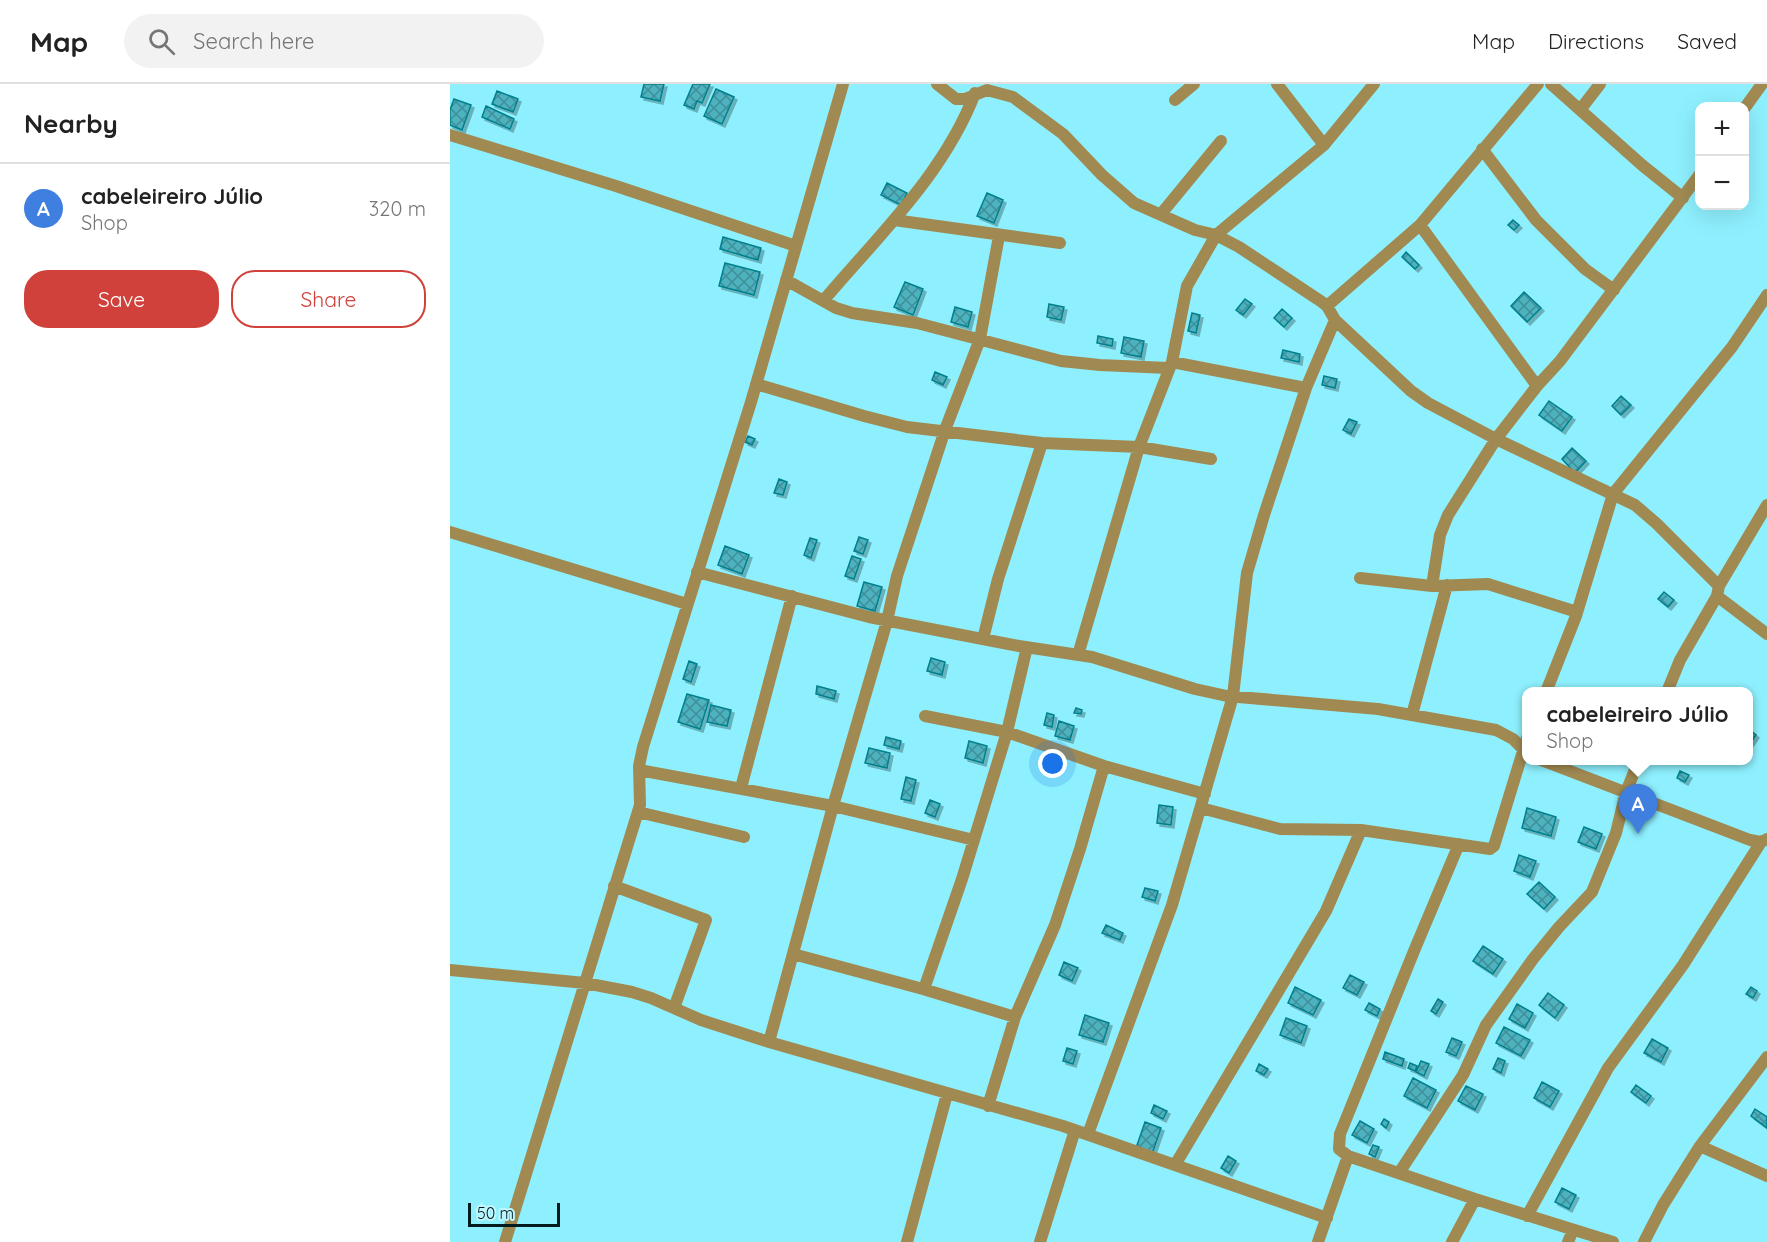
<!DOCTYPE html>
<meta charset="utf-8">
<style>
:root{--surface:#fff;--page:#f2f2f2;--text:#222;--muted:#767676;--line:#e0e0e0;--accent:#cf413a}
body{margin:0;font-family:Quicksand,sans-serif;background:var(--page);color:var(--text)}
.controls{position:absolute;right:18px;top:18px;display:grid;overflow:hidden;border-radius:12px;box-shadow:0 6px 24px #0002}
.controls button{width:54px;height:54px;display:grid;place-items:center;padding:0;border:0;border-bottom:2px solid var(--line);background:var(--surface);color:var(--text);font:30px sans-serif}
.scale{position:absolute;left:18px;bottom:15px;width:92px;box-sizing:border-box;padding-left:6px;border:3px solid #001a1e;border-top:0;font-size:16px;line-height:21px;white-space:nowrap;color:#001a1e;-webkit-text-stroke:4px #c0f7ff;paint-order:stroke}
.you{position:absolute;left:603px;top:680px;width:21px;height:21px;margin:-15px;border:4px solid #fff;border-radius:50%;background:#1a73e8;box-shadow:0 0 0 9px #1a73e833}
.badge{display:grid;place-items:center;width:39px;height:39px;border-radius:50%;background:var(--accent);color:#fff;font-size:20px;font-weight:700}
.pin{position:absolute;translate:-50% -50px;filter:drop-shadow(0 2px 3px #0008)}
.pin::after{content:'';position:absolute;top:32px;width:21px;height:18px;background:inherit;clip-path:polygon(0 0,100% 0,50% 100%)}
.popup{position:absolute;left:1072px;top:603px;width:231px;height:78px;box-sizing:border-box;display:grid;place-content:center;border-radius:12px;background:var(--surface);filter:drop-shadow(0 2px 4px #0005);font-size:20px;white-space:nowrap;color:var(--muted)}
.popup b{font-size:22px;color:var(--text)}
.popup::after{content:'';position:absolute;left:50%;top:100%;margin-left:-12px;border:12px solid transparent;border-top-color:var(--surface)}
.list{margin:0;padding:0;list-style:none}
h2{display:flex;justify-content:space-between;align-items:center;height:78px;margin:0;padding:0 24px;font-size:26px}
h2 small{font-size:20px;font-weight:400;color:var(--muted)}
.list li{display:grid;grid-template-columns:39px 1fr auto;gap:18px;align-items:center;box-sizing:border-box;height:90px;padding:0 24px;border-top:2px solid var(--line)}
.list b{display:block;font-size:22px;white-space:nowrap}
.list p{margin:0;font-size:20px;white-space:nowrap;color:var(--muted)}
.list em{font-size:20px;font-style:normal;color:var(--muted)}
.actions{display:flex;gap:12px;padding:18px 24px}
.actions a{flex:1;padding:14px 0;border:2px solid var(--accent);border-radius:24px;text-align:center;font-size:21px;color:var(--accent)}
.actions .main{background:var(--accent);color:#fff}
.icon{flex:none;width:33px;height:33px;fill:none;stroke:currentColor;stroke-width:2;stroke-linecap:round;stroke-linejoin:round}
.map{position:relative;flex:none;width:1317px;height:1158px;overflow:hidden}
header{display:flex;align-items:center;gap:36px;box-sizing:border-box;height:84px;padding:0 30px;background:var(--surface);border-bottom:2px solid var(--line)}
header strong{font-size:28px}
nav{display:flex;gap:33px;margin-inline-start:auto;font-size:21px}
.search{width:420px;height:54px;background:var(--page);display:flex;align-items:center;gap:15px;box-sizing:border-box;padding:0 21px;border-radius:33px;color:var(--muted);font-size:22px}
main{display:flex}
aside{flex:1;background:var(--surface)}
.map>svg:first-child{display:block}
.building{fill:url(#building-cross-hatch);stroke:#00808d;stroke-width:1.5;filter:url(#shadow)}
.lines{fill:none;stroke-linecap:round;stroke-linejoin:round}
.street{stroke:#a18a52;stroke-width:12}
</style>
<header>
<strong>Map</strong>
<div class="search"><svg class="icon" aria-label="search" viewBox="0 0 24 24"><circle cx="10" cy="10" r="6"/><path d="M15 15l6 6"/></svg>Search here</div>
<nav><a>Map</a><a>Directions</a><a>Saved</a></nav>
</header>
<main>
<aside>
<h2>Nearby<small></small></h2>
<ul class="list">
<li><span class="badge" style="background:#3f7fe0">A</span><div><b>cabeleireiro Júlio</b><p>Shop</p></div><em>320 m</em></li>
</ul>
<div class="actions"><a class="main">Save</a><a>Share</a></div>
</aside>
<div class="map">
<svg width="1317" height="1158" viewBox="0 0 1317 1158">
<defs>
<pattern id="building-cross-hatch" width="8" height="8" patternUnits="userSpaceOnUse" patternTransform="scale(1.5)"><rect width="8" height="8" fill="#4db1be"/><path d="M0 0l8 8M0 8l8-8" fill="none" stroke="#3e8f9a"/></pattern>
<filter id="shadow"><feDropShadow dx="3" dy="3" stdDeviation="0" flood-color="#0004"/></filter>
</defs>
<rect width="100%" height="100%" fill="#8ef0fe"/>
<path class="building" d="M194,0h20l-4,17 -19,-4z
M243,0h17l-8,19 -5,-2 -3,8 -10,-4z
M266,5l18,8 -12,27 -18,-8z
M47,7l21,8 -5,13 -21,-8z
M4,15l17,6 -9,25 -12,-5v-15z
M36,22l28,13 -4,10 -28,-12z
M437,99l20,10 -6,12 -20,-10z
M537,109l16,7 -9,23 -17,-7z
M1063,136l6,5 -5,5 -6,-5z
M273,153l38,11 -3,12 -38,-11z
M956,168l13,13 -4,4 -13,-12z
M275,179l35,9 -6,23 -35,-9z
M455,198l18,7 -10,26 -19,-8z
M1074,208l17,16 -14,14 -16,-16z
M795,215l7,5 -9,11 -7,-5z
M599,220l15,3 -3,13 -14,-3z
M505,223l17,5 -4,15 -17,-5z
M832,225l10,9 -8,9 -10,-9z
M742,229l8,2 -4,18 -8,-2z
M648,252l15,3 -1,7 -15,-3z
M674,253l20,4 -3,16 -20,-4z
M833,266l17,4 -1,8 -18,-4z
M485,288l12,5 -4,8 -11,-5z
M874,292l13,3 -2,9 -13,-3z
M1171,312l10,9 -10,10 -9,-9z
M1099,317l23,16 -10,14 -23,-16z
M899,335l8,3 -6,12 -8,-4z
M298,352l7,3 -3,6 -7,-3z
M1122,364l14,13 -11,12 -13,-14z
M329,395l8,3 -4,13 -9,-2z
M409,453l9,3 -5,14 -9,-3z
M360,454l7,2 -6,18 -7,-3z
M275,462l24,9 -7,19 -24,-9z
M402,472l9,3 -7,20 -9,-3z
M414,498l18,5 -7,24 -18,-5z
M1214,508l10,8 -6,7 -10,-8z
M481,574l14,4 -3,13 -15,-4z
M239,577l8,3 -6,18 -8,-3z
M367,602l19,5 -2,8 -18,-5z
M237,610l22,6 -9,29 -22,-7z
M261,621l20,5 -4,16 -20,-4z
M626,624l6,2 -1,4 -7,-1z
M597,629l7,2 -2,12 -8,-2z
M609,637l15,5 -4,14 -15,-4z
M1299,645l7,6 -7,10z
M436,653l15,4 -2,8 -15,-4z
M519,657l18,5 -4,17 -18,-5z
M419,664l21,5 -3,15 -22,-5z
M1230,687l9,4 -4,7 -8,-4z
M456,693l10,3 -5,21 -10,-2z
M480,716l10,4 -5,13 -10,-4z
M709,721l14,2 -2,18 -14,-2z
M1077,724l29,9 -5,19 -29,-8z
M1134,743l18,7 -6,15 -18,-7z
M1069,771l17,6 -6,16 -16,-6z
M1089,798l16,15 -11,12 -17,-15z
M695,804l13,3 -3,10 -13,-4z
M656,841l17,8 -3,7 -18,-7z
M1033,862l20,13 -10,15 -20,-13z
M614,878l14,6 -6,13 -13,-6z
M900,891l14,7 -7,13 -14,-7z
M845,903l26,13 -8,15 -25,-12z
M1301,903l6,4 -4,7 -7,-4z
M1098,909l16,12 -9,13 -16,-13z
M988,915l5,3 -7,12 -5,-3z
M919,919l11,6 -3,7 -12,-6z
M1067,920l16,9 -8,15 -16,-9z
M635,931l24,8 -6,19 -24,-7z
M836,934l21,8 -6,17 -21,-8z
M1054,943l26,13 -9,16 -25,-13z
M1002,954l10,4 -6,14 -10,-4z
M1202,955l16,9 -7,14 -17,-9z
M617,964l10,3 -4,13 -10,-3z
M935,968l19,7 -2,7 -19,-7z
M1048,974l7,3 -4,12 -8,-4z
M971,977l8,3 -5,12 -8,-4z
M960,979l7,3 -2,5 -7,-3z
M809,980l9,5 -4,6 -8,-4z
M963,994l23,12 -9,18 -23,-12z
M1092,998l17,9 -9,16 -16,-9z
M1186,1001l15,11 -5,7 -15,-11z
M1016,1002l17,8 -8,16 -17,-9z
M704,1021l13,6 -4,8 -12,-6z
M1305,1025l12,8v11l-16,-12z
M934,1035l5,3 -3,6 -5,-4z
M910,1037l14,8 -7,14 -15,-8z
M695,1038l16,6 -9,26 -16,-6z
M923,1061l6,2 -4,10 -6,-3z
M778,1072l8,5 -7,12 -8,-5z
M1112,1104l14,7 -7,14 -14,-7z"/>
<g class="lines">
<path class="street" d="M487,0l19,15h9l22,-9 26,7 50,37 39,41 32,28 61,27 21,5 23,12 83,55 5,4 8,14 76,71 17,12 68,36 139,66 22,19 62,62 -2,10 -37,64 -13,32
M827,0l47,61
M1101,0l91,81 41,33
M725,16l19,-16
M1294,25l18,-25
M1130,26l20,-26
M0,51l166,51 180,60
M1032,65l54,71 49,49 29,21
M711,130l60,-73
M444,136l166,23
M970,141l117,161
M336,196l50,28 16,5 65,10 144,38 39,4 68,3
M374,216c55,-65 120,-126 151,-207
M877,222l93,-81 118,-141
M722,278l134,26
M306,300l108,32 43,11 135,16 97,4 72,12
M0,448l237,72
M247,488l172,45 150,29 73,11 103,32 32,7 151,13 118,21 17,9 14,14
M910,494l72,8 56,-2 89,28
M982,502l8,-51 8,-20 48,-76 41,-53 23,-25 140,-187
M1269,502l48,-81
M1267,512l50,38
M533,555l15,-60 44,-136
M628,571l61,-208 33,-85 15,-76 29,-51 108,-90 50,-61
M1096,608l30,-76 37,-122 119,-147 35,-52
M962,631l35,-130
M475,632l82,16 97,34 101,28
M1091,676l209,80 11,2 6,-3
M189,686l194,36 141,34
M291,704l51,-192
M751,724l79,21 81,1 129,19 4,-3 33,-108
M188,728l106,25
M1009,760l-45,107 -74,183 -1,15 9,7 127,43 138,43
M164,802l92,34 -32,88
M343,870l130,35 92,28
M0,886l135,13 47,9 19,6 50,22 68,22 294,84 264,92
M474,905l38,-110 45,-147 20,-85
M319,958l64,-236 54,-185 10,-45 48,-146 35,-91 19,-103
M538,1022l27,-89 40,-92 25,-76 24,-83
M638,1050l84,-229 61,-209 14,-123 17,-58 42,-127 29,-68
M1250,1062l67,30
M725,1081l151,-254 35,-81
M949,1089l64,-98 23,-50 47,-66 26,-32 33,-35 24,-59 10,-41 13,-32
M1077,1132l81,-148 75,-103 78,-123
M55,1158l135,-437 -1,-39 4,-19 108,-345 92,-318
M457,1158l40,-148
M590,1158l35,-112
M868,1158l30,-86
M1002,1158l23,-43
M1118,1158l5,-12
M1194,1158l19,-37 37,-59 67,-89"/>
</g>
</svg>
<div class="controls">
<button>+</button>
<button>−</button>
</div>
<div class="scale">50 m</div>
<div class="you"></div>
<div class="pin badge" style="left:1188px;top:750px;background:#3f7fe0">A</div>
<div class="popup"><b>cabeleireiro Júlio</b>Shop</div>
</div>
</main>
